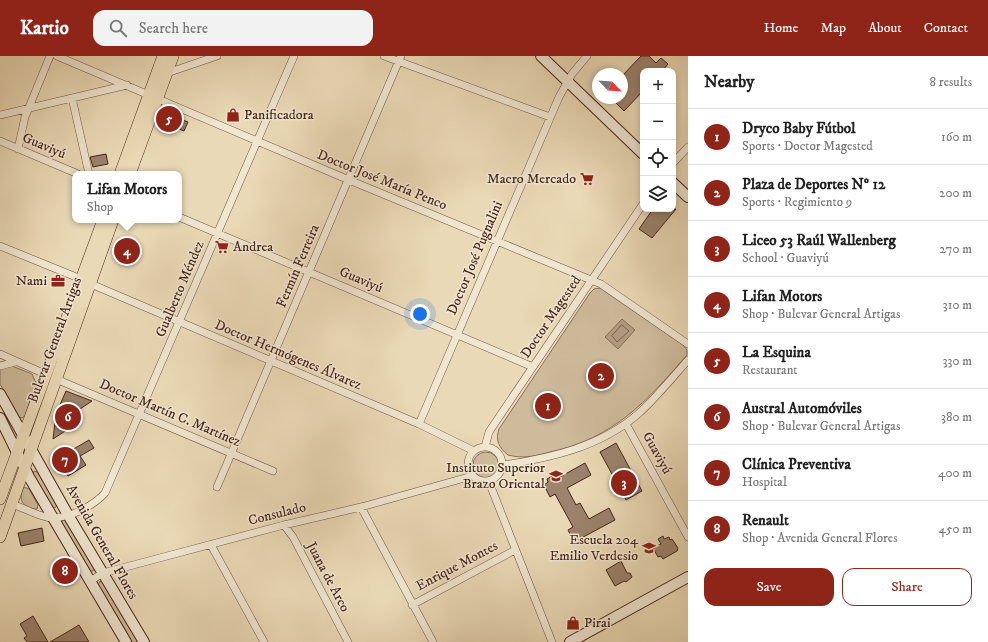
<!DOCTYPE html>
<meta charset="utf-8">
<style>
:root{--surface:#fff;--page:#f2f2f2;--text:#222;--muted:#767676;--line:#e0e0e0;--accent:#8f2418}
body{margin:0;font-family:"IM FELL DW Pica",serif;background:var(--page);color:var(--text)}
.controls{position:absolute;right:12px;top:12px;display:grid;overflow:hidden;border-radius:8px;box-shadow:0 2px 6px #0003}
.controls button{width:36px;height:36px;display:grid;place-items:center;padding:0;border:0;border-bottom:1px solid var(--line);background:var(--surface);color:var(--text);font:20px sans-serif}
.compass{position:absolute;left:592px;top:12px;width:36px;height:36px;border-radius:50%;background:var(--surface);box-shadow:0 2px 6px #0003;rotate:115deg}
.you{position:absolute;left:420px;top:258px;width:14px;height:14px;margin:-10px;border:3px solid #fff;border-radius:50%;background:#1a73e8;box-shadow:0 0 0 6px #1a73e833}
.badge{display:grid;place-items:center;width:26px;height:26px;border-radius:50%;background:var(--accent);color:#fff;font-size:13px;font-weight:700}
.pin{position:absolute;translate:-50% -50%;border:2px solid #fff;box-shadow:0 1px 4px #0006}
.popup{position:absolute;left:72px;top:115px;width:110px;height:52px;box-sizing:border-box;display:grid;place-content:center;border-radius:8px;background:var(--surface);filter:drop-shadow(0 1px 3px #0005);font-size:13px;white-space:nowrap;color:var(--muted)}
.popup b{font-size:15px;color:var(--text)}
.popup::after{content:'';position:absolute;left:50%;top:100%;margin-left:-8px;border:8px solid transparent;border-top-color:var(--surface)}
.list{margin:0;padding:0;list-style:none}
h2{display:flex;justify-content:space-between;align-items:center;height:52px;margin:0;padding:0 16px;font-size:17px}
h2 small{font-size:13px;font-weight:400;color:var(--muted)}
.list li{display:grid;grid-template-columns:26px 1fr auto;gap:12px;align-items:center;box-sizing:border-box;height:56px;padding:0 16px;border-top:1px solid var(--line)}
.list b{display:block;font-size:15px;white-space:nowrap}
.list p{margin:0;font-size:13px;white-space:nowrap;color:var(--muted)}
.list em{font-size:13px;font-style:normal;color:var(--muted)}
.actions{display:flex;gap:8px;padding:12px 16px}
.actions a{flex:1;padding:9px 0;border:1px solid var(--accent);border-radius:12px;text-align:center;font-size:14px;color:var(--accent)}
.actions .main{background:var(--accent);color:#fff}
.icon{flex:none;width:22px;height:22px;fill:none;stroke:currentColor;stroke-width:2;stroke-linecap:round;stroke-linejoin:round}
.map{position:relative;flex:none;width:688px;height:586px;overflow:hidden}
header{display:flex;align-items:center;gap:24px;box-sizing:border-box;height:56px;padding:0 20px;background:var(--accent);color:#fff}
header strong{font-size:19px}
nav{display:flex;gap:22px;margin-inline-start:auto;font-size:14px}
.search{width:280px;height:36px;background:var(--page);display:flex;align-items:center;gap:10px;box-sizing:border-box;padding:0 14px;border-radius:12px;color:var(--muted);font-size:15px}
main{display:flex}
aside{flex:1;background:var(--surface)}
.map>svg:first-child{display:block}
.green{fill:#cebb9c;stroke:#8a705c}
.water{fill:#b29c81;stroke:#876d58}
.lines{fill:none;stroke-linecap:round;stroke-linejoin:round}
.shore{stroke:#7c614e;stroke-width:1}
.building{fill:#9b836c;stroke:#46261b}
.street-casing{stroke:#6f5342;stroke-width:8}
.secondary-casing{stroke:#46261b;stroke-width:12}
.primary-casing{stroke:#46261b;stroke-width:12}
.street{stroke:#f1e6d0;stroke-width:7}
.secondary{stroke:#f1e6d0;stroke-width:10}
.primary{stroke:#ead9b6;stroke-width:11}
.labels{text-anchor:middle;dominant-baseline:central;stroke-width:3;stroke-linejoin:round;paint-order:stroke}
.poi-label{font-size:14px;fill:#46261b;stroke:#f1e6d0;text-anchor:end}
.street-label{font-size:14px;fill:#46261b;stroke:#f1e6d0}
</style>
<header>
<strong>Kartio</strong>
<div class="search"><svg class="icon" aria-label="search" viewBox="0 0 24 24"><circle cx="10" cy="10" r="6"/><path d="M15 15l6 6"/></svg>Search here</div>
<nav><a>Home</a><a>Map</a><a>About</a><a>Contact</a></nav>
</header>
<main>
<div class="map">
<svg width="688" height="586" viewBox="0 0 688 586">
<rect width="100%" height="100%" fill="#ead9b6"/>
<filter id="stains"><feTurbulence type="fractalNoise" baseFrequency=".005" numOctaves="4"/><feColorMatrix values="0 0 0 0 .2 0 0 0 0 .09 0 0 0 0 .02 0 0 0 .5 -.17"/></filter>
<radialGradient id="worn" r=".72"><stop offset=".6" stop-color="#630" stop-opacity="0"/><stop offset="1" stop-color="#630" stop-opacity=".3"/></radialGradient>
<path class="green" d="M600,232l83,57 4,5v5c-41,47 -73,83 -137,97 -14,4 -28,7 -42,3 -9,-7 -13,-15 -9,-26l91,-136 4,-4z
M12,310l20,8 4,9 -11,33 -3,2 -3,-1 -19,-33v-15z
M473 409a13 13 0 1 1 26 0a13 13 0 1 1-26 0Z
M34,415l3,1 20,31 -1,4 -4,1 -20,-33z
M24,431l5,2 9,16 -1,4c-14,-1 -20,-10 -13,-22z
M63,464h2l29,47 -1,4h-3l-29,-48z
M100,525l3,2 35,59h-6l-34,-57z"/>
<path class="water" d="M622,263l13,11 -17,19 -13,-12z"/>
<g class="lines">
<path class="shore" d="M622,269l7,6 -12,11 -5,-6z"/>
</g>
<path class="building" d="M641,0h8l7,7 5,-5 7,6 -6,7h-19v20l-19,20 -13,-13h11v-22z
M169,59l19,7 -4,9 -18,-7z
M106,98l2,10 -15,3 -3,-10z
M653,153h23l-24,29 -13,-9z
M123,188l12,6 -3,7 -13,-5z
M66,335l26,10 -15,10 5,9 -29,19 3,-25z
M89,384l5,8 -14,8 6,9 -18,11 -7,-9 -1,-10z
M616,387l26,48 -16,9 -26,-48z
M585,407l6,12 -24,13 9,17 4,-2 9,16 20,-11 6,12 -41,22 -6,-12 5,-3 -18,-33 -5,3 -6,-12 4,-3 -1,-3 11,-6 2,4z
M42,472l2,13 -23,5 -3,-13z
M663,480l1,3 5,-2 1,3 2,-1 6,9 -1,3 -14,8 -2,-3 -3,1 -5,-9 8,-4 -3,-5z
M621,505l6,12h3l2,4 -6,5 -2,-1 -9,5 -9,-16z
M33,560l15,26h-21l-3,-4 3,-2 -7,-12z
M79,569l10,17h-39l19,-11z"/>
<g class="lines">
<g class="street-casing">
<path id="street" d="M57,0l292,124 242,100 10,4 87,60
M384,0l166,61
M167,17l50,-17
M72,42l17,76
M0,59l127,-30
M0,85l78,33
M18,93l7,-32 25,-61
M673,107l15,-16
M179,161l354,150
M0,190l81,33
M91,228l328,140 55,27
M0,298l45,20
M0,310l15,-4
M56,323l217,92
M419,368l140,-327 13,-23 15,-18
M626,368l62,113
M468 408a17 17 0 1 1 34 0a17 17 0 1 1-34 0Z
M485,391l4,-15 6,-9 148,-219
M503,409c48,-7 97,-18 135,-51 18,-16 34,-36 50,-54
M489,426l63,160
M217,431l184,-431
M12,448c13,4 28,14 41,14 18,0 41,-13 52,-25l189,-437
M361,451l72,135
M284,469l9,12 55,105
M211,489l53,97
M90,525l13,-8 181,-48 77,-18 111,-31
M412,549l103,-55"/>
</g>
<g class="secondary-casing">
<path id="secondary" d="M541,0l102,98
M673,127l15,14
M0,338l68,121 76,127
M0,362l29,59 97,165
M570,586l118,-65"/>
</g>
<g class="primary-casing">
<path id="primary" d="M120,118l43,-118
M130,118l43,-118
M0,443l103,-279
M0,481l113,-317"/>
</g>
<use href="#street" class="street"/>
<use href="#secondary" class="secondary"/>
<use href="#primary" class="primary"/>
</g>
<defs>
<g id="shop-bare" transform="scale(1.08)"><path d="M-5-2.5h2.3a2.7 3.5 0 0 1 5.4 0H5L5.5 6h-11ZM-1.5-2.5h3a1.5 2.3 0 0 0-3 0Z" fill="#8f2418" stroke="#f1e6d0" stroke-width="2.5" paint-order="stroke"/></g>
<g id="supermarket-bare" transform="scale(1.08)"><path d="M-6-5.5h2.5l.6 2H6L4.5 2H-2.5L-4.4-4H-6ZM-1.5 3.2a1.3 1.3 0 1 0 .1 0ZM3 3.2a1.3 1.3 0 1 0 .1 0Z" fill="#8f2418" stroke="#f1e6d0" stroke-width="2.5" paint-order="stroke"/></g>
<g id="office-bare" transform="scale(1.08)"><path d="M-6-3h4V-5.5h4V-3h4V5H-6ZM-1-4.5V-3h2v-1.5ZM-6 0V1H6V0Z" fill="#8f2418" stroke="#f1e6d0" stroke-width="2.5" paint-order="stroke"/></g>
<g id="school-bare" transform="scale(1.08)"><path d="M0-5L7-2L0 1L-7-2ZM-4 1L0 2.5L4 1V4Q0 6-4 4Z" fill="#8f2418" stroke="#f1e6d0" stroke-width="2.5" paint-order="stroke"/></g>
</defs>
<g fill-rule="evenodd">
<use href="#shop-bare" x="233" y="59"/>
<use href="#supermarket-bare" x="587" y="123"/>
<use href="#supermarket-bare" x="222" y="191"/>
<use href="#office-bare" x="58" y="225"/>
<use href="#school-bare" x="556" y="420"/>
<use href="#school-bare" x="649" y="492"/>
<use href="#shop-bare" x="573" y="567"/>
</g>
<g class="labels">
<g class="poi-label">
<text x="244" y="59" text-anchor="start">Panificadora</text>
<text x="576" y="123">Macro Mercado</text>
<text x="233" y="191" text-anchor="start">Andrea</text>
<text x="47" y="225">Nami</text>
<text x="545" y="412">Instituto Superior<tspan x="545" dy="16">Brazo Oriental</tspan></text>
<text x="638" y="484">Escuela 204<tspan x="638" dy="16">Emilio Verdesio</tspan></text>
<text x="584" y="567" text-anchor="start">Pirai</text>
</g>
<g class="street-label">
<text transform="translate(44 90) rotate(23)">Guaviyú</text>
<text transform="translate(382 124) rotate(22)">Doctor José María Penco</text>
<text transform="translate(475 202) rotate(-67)">Doctor José Pugnalini</text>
<text transform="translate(298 210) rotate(-67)">Fermín Ferreira</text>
<text transform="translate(361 224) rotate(23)">Guaviyú</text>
<text transform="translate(180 233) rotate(-67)">Gualberto Méndez</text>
<text transform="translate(551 261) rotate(-56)">Doctor Magested</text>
<text transform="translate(55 284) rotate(-70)">Bulevar General Artigas</text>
<text transform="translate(288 299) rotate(23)">Doctor Hermógenes Álvarez</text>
<text transform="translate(170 357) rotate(23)">Doctor Martín C. Martínez</text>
<text transform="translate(657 397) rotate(61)">Guaviyú</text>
<text transform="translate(277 458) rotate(-14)">Consulado</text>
<text transform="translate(102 486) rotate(60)">Avenida General Flores</text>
<text transform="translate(457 510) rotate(-28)">Enrique Montes</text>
<text transform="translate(328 521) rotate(62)">Juana de Arco</text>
</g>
</g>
<rect width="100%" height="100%" filter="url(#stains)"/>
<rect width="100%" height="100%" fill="url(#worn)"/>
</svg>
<div class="controls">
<button>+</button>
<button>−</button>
<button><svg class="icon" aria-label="locate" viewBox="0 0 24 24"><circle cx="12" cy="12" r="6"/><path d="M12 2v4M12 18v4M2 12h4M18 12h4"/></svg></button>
<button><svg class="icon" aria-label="layers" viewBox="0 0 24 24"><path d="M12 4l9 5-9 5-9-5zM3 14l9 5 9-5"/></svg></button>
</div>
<svg class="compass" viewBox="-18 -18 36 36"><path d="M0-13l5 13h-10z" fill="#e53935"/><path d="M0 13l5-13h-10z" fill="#767676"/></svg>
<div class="you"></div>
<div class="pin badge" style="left:548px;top:350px">1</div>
<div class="pin badge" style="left:601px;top:320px">2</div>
<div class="pin badge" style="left:624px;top:427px">3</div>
<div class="pin badge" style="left:127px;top:195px">4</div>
<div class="popup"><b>Lifan Motors</b>Shop</div>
<div class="pin badge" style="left:169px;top:63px">5</div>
<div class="pin badge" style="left:68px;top:361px">6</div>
<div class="pin badge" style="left:65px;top:404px">7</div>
<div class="pin badge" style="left:65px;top:515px">8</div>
</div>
<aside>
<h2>Nearby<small>8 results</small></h2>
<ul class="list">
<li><span class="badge">1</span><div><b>Dryco Baby Fútbol</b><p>Sports · Doctor Magested</p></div><em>160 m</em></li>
<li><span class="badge">2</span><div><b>Plaza de Deportes Nº 12</b><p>Sports · Regimiento 9</p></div><em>200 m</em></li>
<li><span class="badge">3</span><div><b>Liceo 53 Raúl Wallenberg</b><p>School · Guaviyú</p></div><em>270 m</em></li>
<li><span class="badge">4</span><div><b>Lifan Motors</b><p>Shop · Bulevar General Artigas</p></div><em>310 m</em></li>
<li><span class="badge">5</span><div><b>La Esquina</b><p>Restaurant</p></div><em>330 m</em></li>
<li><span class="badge">6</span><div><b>Austral Automóviles</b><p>Shop · Bulevar General Artigas</p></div><em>380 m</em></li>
<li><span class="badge">7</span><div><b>Clínica Preventiva</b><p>Hospital</p></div><em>400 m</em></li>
<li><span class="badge">8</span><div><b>Renault</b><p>Shop · Avenida General Flores</p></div><em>450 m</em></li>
</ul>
<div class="actions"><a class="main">Save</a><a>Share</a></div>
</aside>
</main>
